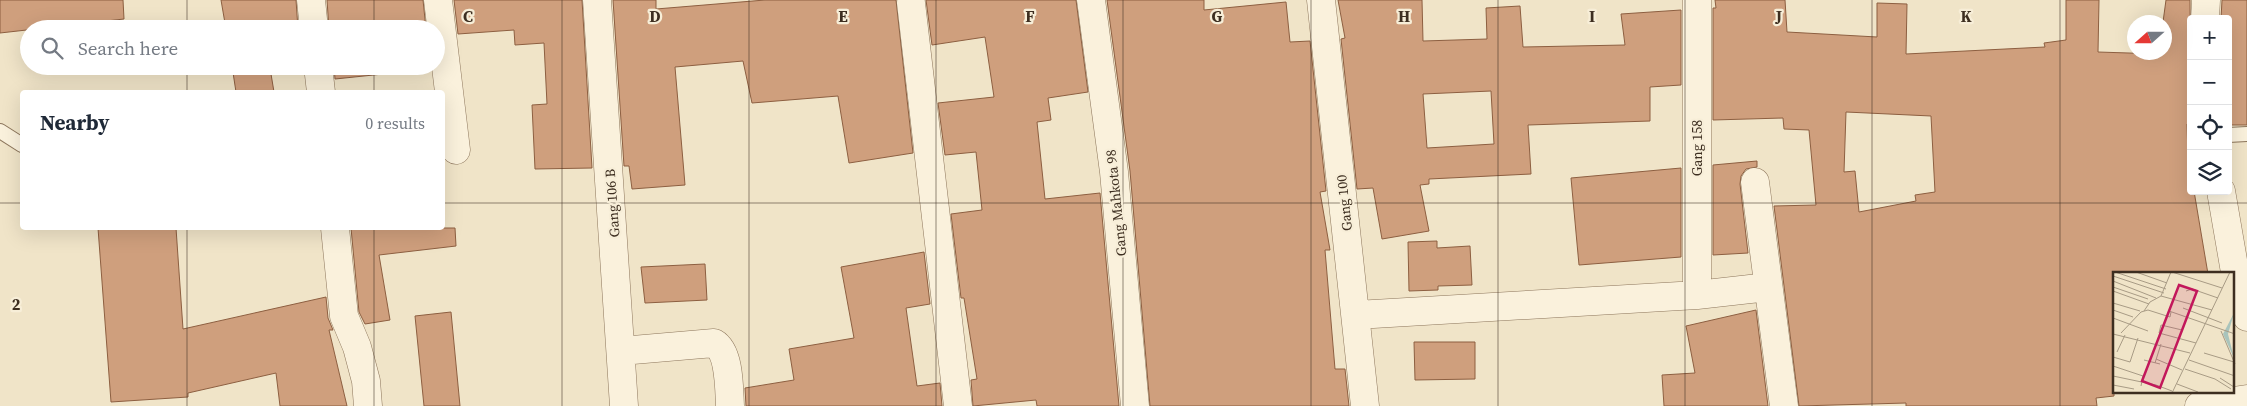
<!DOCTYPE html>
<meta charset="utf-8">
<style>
:root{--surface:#fff;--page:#f6f6f7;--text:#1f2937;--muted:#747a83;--line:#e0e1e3}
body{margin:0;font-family:"Source Serif 4",serif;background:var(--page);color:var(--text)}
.controls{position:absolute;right:15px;top:15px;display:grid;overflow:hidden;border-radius:5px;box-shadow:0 5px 20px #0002}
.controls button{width:45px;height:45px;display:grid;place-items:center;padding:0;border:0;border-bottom:1px solid var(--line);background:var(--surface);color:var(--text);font:25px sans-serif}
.compass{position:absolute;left:2127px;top:15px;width:45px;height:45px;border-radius:50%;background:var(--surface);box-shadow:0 5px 20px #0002;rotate:249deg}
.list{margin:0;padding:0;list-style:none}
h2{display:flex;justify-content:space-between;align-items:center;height:65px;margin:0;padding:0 20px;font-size:21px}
h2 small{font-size:16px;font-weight:400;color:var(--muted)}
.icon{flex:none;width:28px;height:28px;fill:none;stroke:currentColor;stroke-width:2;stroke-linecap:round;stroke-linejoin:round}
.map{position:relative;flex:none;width:2247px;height:406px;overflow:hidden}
.search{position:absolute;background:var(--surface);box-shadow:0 5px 20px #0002;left:20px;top:20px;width:425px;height:55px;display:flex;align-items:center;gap:12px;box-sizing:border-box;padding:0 18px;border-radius:28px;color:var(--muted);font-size:19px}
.panel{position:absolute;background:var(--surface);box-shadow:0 5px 20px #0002;left:20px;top:90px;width:425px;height:140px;border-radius:5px}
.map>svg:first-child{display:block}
.building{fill:#cf9f7d;stroke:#8d5f41;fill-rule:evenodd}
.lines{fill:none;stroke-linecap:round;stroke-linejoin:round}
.lane-casing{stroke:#8d765c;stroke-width:16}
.street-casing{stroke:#8d765c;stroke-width:29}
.lane{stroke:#faf1dc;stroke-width:14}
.street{stroke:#faf1dc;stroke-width:28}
.grid{fill:none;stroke:#3d2e20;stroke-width:1;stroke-opacity:0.55}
.labels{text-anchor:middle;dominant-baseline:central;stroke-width:4.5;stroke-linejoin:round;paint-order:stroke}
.street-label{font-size:14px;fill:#3d2e20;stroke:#f7eed8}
.inset-road{fill:none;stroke:#a89b85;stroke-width:1}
.view{fill:#c2185b;fill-opacity:0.15;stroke:#c2185b;stroke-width:2.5}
.inset-edge{fill:none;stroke:#3d2e20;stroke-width:2.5}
.grid-label{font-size:16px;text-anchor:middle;font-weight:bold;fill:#3d2e20;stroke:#f7eed8;stroke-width:4.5;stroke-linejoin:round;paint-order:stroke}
</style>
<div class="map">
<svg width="2247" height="406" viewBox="0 0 2247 406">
<rect width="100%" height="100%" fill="#f0e4c8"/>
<path class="building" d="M0,0h123l1,19 -124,14z
M221,0h75l2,29h-72z
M327,0h96l3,29h-97z
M454,0h128l10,168 -57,1 -3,-64 15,-1 -3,-61 -29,2 -1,-15 -56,4z
M613,0h43v9l109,-9h131l17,153 -64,10 -11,-67 -86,7 -9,-42 -68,6 10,118 -53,4 -3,-23h-5z
M926,0h150l12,92 -40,6 3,22 -14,2 8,77 55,-6 19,213h-82l-1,-6 -63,6 -2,-26 6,-1 -13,-81h-3l-10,-84 31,-4 -6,-58 -31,3 -7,-52 56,-6 -9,-60 -53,8z
M1107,0h97v10l82,-8 4,40 20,-1 16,150 -6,1 10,58h-5l10,119h10l4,37h-199l-20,-235z
M1338,0h84l1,41 64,-2 -1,-31 34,-2 3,41 102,-2 -4,-31 60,-4v75l-31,2v34l-122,4 3,49 -102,5v5l-9,1 9,46 -47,8 -9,-51 -16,1 -16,-150 4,-1zM1491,91l3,53 -67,4 -4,-54z
M1715,0h70l2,32 90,5v-34l30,1 -1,50 139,-7 -1,-4 22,-3v-40h33l-1,52 61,2 5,-2 -1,-30 3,-22h24l1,125 -4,-1 1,34 3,33h3l14,83h-94v122l-18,2 1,8h-191v-3l-107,3 -25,-200 42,-1 -7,-75 -25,-1 -1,-11 -70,2v-112h3zM1846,112l85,4 4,76 -20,3 1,6 -57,11 -4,-41 -11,1z
M2222,0h25v125h-19v-106h-7z
M232,66h51l-13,2 4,24h-38z
M334,66h96l1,3 -96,10z
M1757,161v6l-11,2 -5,7 -1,8 8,69 -35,2v-90z
M1681,168v89l-102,8 -8,-87z
M98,228h78l7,101 143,-32 2,21 5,12h-4l18,76h-67l-4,-33 -88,20v4l-77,5z
M351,228h104l1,18 -77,9 11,65 -25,4 -6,-12z
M1437,241v7l33,-2 2,39 -34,1v4l-29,1 -1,-49z
M924,252l6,52 -24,4 11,78 23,-3 2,23h-196l-1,-18 49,-8 -5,-31 65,-11 -13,-71z
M705,264l2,36 -62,3 -4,-36z
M1756,310l12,96h-104l-2,-31 33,-2 -9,-47z
M451,312l9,94h-36l-9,-90z
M1414,342h61v37l-60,1z"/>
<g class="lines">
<g class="lane-casing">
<path id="lane" d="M0,131l22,14
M2228,135l19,-1"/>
</g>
<g class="street-casing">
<path id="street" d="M311,0l3,29
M438,0l18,150
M597,0l27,406
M1091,0l23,172 21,234
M1321,0l44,406
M911,3l47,403
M2205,19l1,-19
M318,66l3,26
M1755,182l29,224
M2221,191l14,81 12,45
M335,228l9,88 13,31 9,34 2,25
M1697,295v-295
M1356,315l341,-20 71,-8
M621,351l93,-8c16,9 15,46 16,63
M2199,406l48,-7"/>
</g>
<use href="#lane" class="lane"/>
<use href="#street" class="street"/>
</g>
<path class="grid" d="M187,0v29M374,0v29M562,0v406M749,0v406M936,0v406M1123,0v406M1311,0v406M1498,0v406M1685,0v406M1872,0v406M2060,0v406M187,66v26M374,66v26M0,203h22M442,203h1805M187,228v178M374,228v178"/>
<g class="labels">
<g class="street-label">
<text transform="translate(1697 148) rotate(-90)">Gang 158</text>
<text transform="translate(612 203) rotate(-94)">Gang 106 B</text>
<text transform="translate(1116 203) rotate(-96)">Gang Mahkota 98</text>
<text transform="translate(1344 203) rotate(-96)">Gang 100</text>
</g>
</g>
<g transform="translate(2113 272)">
<rect width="121" height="121" fill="#f0e4c8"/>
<path d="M121,41l-6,21 6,24 -11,-24z" fill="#a9c4bc"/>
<path class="inset-road" d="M2,0l51,17M23,0l31,11M59,0l50,16M0,4l51,17M0,9l43,17M0,15l35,12M0,19l36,13M73,19l6,-2 26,9M48,24l51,14M48,24l10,-24M0,31l27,8M70,36l39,15M0,38l20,7M31,39l6,-9 11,-6M56,39l66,23M0,46l35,13M69,58l-21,-5 -2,8 37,10M108,59l14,33M8,61l20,-21 7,-2 22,7 1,-5M0,62l77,19M4,80l8,-17M91,81l30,9M0,85l17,5 8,-24M43,87l26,11M31,88l16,4M76,88l46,16M42,91l6,-19M0,94l30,10 -2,10M72,97l30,10 16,10M0,104l43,9 16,6M107,106l14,9M64,112l21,8M0,113l21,4M59,121l58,-121"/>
<path class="view" d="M66,13l18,6 -37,97 -18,-7z"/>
<rect width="121" height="121" class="inset-edge"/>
</g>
<g class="grid-label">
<text x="468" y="22">C</text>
<text x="655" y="22">D</text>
<text x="843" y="22">E</text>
<text x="1030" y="22">F</text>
<text x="1217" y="22">G</text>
<text x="1404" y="22">H</text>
<text x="1592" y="22">I</text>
<text x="1779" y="22">J</text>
<text x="1966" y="22">K</text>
<text x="16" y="310">2</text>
</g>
</svg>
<div class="controls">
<button>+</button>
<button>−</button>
<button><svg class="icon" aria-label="locate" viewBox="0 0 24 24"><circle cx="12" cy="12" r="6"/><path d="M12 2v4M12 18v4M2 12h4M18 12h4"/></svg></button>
<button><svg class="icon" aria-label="layers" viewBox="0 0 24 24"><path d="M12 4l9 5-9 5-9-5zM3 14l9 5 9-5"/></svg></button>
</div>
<svg class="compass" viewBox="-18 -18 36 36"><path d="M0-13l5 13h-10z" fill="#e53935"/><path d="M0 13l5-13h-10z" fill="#747a83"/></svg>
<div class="search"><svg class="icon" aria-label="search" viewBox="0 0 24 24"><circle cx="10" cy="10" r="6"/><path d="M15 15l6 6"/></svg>Search here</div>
<section class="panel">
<h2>Nearby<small>0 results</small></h2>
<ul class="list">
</ul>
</section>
</div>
